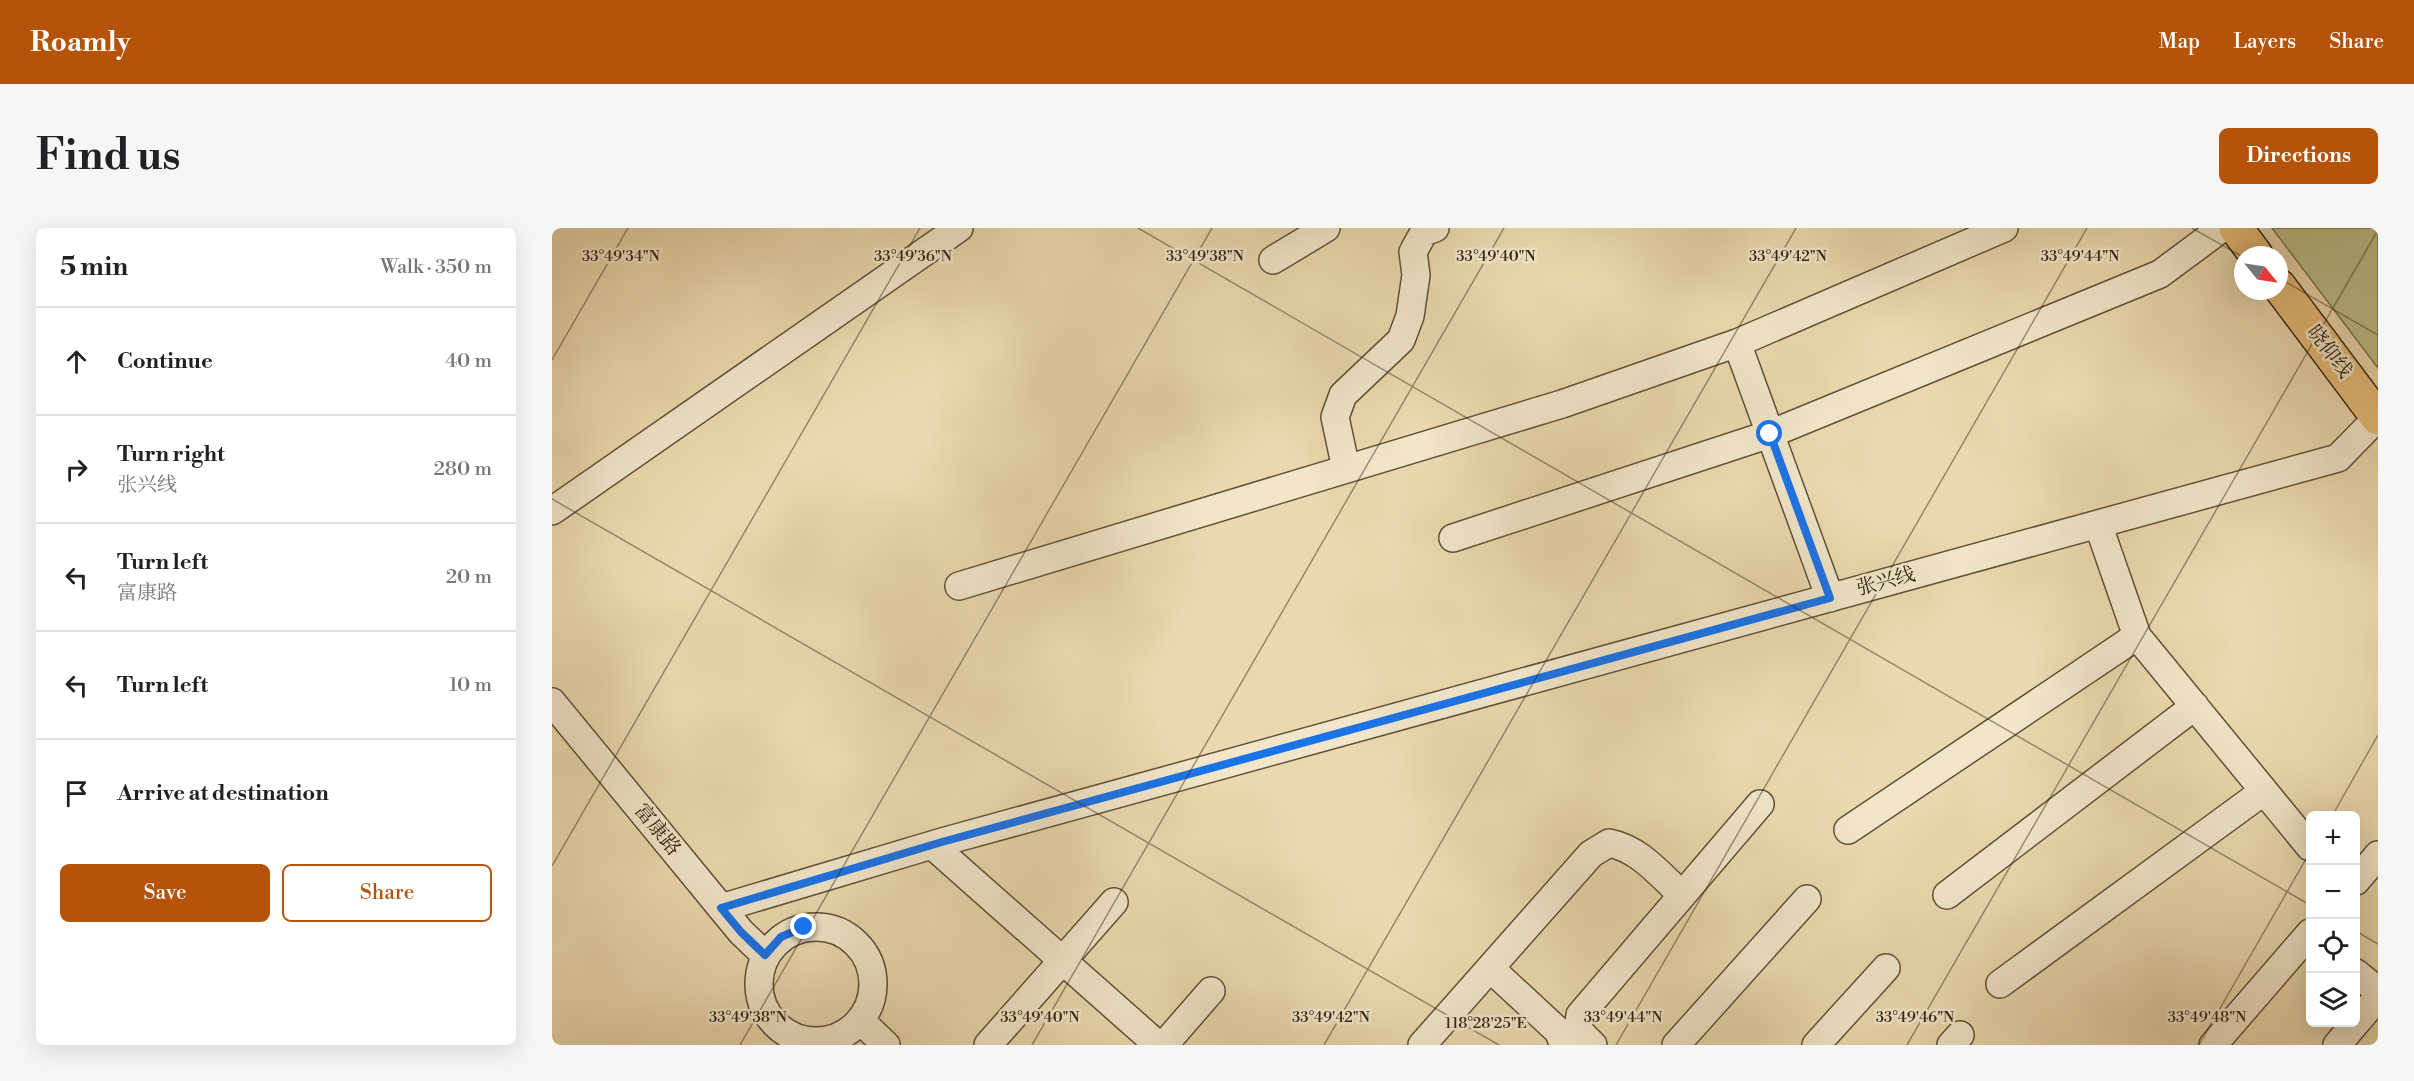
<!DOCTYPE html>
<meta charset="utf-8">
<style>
:root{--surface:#fff;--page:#f6f6f6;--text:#202124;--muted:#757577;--line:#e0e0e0;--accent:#b45309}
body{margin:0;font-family:"Libre Bodoni","Noto Serif SC",serif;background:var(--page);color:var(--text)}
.controls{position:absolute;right:18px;bottom:18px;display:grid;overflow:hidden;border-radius:9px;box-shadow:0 6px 24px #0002}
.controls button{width:54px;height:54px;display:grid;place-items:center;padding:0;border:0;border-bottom:2px solid var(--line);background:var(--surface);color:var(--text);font:30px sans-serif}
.compass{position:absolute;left:1682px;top:18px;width:54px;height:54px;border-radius:50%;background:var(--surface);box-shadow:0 6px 24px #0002;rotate:120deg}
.stop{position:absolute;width:18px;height:18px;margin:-14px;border:4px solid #1a73e8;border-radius:50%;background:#fff}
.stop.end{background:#1a73e8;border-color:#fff;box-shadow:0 2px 6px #0008}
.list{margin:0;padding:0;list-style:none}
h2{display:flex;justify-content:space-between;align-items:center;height:78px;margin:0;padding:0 24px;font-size:26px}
h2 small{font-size:20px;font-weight:400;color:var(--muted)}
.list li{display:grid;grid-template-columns:39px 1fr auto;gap:18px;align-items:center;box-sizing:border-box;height:108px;padding:0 24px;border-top:2px solid var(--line)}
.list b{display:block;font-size:22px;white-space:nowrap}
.list p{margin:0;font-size:20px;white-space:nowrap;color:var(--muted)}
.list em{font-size:20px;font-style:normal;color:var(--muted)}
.actions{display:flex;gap:12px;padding:18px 24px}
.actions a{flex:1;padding:14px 0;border:2px solid var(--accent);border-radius:9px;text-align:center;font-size:21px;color:var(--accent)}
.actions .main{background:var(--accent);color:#fff}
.icon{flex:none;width:33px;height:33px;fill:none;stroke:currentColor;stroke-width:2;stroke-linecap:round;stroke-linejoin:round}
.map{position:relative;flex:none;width:1826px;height:817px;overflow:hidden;border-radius:9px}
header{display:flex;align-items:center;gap:36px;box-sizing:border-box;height:84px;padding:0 30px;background:var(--accent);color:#fff}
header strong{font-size:28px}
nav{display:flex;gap:33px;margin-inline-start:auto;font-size:21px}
.intro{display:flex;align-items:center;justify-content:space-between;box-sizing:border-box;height:144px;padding:0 36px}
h1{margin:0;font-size:42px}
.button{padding:15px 27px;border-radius:9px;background:var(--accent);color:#fff;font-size:21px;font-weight:700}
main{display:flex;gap:36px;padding:0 36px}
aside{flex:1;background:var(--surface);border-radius:9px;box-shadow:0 6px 24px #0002}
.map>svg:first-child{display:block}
.green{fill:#bbbe88;stroke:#77714c;stroke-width:1.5}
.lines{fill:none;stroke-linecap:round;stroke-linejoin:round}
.minor-casing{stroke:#615138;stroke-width:30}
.major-casing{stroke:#332411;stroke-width:36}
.minor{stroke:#f1e6ca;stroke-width:27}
.major{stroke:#e5bc77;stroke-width:33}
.route{stroke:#1a73e8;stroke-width:8}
.ticks{fill:none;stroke:#332411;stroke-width:1.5;stroke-opacity:0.45}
.labels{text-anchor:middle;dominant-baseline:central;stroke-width:5;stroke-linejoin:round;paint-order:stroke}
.street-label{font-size:20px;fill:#332411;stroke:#f1e6ca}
.ticks-label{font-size:15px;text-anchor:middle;fill:#332411;stroke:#f1e6ca;stroke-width:5;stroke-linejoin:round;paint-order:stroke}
</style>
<header>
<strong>Roamly</strong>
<nav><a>Map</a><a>Layers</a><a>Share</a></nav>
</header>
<div class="intro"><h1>Find us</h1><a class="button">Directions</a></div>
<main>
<aside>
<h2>5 min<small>Walk · 350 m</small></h2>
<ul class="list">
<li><svg class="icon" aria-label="ahead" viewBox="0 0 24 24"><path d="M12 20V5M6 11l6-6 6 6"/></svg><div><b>Continue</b></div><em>40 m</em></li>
<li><svg class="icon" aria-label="right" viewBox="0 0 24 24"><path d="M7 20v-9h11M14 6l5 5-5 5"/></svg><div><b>Turn right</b><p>张兴线</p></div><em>280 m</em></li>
<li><svg class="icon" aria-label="left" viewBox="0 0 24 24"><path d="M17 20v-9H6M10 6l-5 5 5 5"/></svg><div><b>Turn left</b><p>富康路</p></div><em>20 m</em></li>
<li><svg class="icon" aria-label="left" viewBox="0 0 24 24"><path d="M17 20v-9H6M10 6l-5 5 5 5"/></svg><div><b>Turn left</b></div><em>10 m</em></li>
<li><svg class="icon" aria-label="arrive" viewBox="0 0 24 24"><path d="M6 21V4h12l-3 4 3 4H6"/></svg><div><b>Arrive at destination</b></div></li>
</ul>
<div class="actions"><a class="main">Save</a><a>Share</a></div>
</aside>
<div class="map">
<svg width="1826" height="817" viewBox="0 0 1826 817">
<rect width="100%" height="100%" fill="#ead9ae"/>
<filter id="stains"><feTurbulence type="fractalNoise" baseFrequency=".00333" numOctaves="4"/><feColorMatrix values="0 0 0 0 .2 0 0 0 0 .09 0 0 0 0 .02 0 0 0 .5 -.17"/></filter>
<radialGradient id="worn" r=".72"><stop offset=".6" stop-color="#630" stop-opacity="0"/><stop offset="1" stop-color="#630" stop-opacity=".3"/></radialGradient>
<path class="green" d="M1720,0h106v140z"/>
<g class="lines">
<g class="minor-casing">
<path id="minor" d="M721,32l53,-32
M1185,115l93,255
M794,241l-11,-52 8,-22 58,-55 9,-24 6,-41 -3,-23 11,-20 11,-4
M0,283l407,-283
M1546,296l39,112 173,211
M901,310l317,-104 390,-160 62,-46
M407,358l603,-182 175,-61 267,-115
M0,474l189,230 24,23
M1296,602l289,-194
M380,617l226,200
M1804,653l22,-26
M1395,667l248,-189
M169,680l221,-66 1396,-384 40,-41
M207 756a57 57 0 1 1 114 0a57 57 0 1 1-114 0Z
M938,740l68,63 6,14
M1804,745l22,18
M1448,756l264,-193
M309,793l25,24
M436,817l126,-143
M612,817l47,-54
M870,817l169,-191 18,-11c31,6 51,32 73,52
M1041,817l-15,-15 2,-15 180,-211
M1124,817l131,-146
M1264,817l70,-77
M1399,817l9,-10
M1661,817l97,-112
M1785,817l41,-48"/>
</g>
<g class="major-casing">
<path id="major" d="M1684,0l20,27
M1727,58l99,132"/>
</g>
<use href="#minor" class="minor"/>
<use href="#major" class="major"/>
</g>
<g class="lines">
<path class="route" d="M252,699l-23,10 -16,18 -24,-23 -20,-24 221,-66 888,-244 -60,-164"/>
</g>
<path class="ticks" d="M586,0l1172,677M1640,0l51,29M1727,50l99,57M0,132l76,-132M0,271l947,546M1780,588l46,-81M0,638l368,-638M1804,703l22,13M188,817l472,-817M480,817l472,-817M772,817l472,-817M1064,817l471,-817M1355,817l471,-815M1647,817l111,-193"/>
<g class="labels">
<g class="street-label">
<text transform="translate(1777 124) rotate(53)">晓仰线</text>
<text transform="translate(1334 354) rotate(-15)">张兴线</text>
<text transform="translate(105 602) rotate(51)">富康路</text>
</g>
</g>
<g class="ticks-label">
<text x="69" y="33">33°49'34"N</text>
<text x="361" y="33">33°49'36"N</text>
<text x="653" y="33">33°49'38"N</text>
<text x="944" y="33">33°49'40"N</text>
<text x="1236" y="33">33°49'42"N</text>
<text x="1528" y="33">33°49'44"N</text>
<text x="196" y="794">33°49'38"N</text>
<text x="488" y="794">33°49'40"N</text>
<text x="779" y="794">33°49'42"N</text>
<text x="1071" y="794">33°49'44"N</text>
<text x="1363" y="794">33°49'46"N</text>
<text x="1655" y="794">33°49'48"N</text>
<text x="934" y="800">118°28'25"E</text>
</g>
<rect width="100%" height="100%" filter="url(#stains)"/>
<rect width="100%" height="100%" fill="url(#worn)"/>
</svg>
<div class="controls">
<button>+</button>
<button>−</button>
<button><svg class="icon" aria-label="locate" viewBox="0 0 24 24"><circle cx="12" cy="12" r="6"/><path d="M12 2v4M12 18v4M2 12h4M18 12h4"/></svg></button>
<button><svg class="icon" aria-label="layers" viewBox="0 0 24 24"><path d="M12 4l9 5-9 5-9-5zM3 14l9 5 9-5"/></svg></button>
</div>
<svg class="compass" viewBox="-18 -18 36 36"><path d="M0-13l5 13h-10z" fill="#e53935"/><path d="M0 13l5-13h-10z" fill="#757577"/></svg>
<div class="stop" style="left:1218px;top:206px"></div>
<div class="stop end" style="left:252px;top:699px"></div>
</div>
</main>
